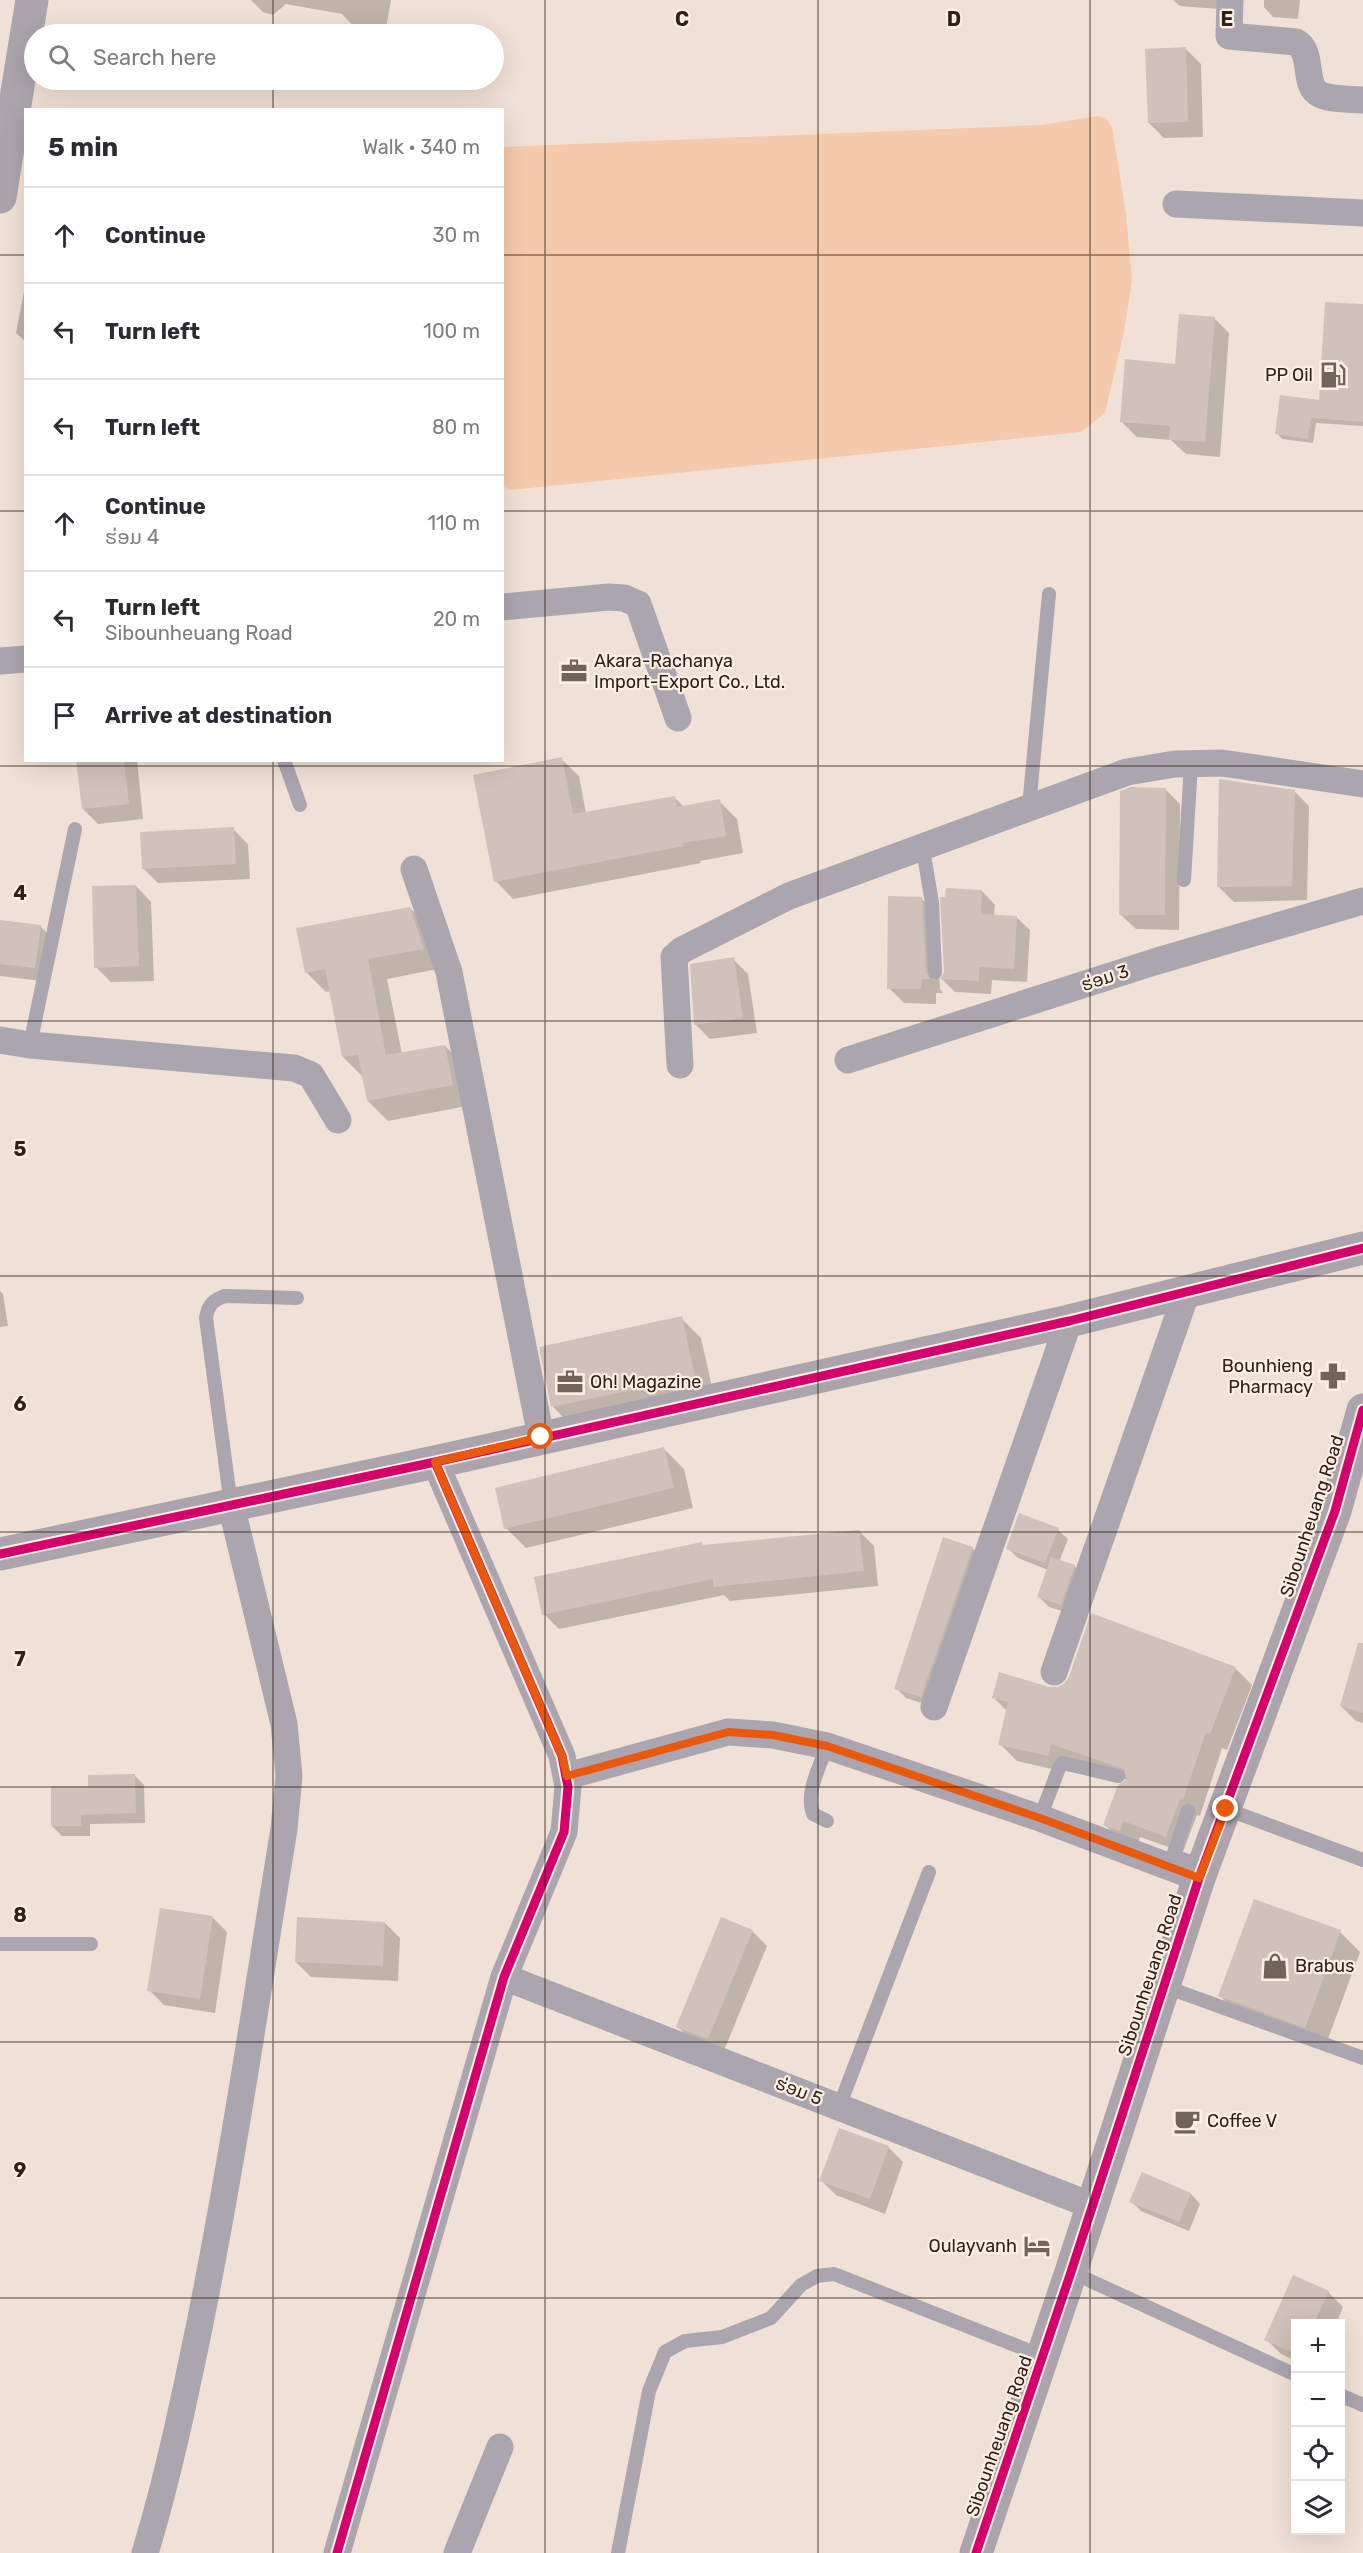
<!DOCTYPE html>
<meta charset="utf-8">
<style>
:root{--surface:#fff;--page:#f7f7f7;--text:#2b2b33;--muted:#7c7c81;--line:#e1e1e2}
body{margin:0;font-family:Rubik,"Noto Sans Lao",sans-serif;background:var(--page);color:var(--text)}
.controls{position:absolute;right:18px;bottom:18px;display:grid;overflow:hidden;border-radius:0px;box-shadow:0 6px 24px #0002}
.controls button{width:54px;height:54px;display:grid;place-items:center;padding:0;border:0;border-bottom:2px solid var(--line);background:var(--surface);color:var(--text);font:30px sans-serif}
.stop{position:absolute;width:18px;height:18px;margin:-14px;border:4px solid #ea580c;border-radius:50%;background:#fff}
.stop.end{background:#ea580c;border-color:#fff;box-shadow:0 2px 6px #0008}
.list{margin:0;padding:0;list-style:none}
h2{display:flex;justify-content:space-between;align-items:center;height:78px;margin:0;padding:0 24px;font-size:26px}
h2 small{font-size:20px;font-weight:400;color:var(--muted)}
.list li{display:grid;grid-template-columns:39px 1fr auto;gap:18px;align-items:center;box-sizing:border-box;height:96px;padding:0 24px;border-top:2px solid var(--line)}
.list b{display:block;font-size:22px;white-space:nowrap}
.list p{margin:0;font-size:20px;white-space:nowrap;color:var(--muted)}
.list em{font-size:20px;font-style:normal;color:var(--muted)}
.icon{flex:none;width:33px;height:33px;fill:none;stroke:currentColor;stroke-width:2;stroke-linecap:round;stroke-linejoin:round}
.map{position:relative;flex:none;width:1363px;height:2553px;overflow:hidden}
.search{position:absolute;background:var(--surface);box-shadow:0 6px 24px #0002;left:24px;top:24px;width:480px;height:66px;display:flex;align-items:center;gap:15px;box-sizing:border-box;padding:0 21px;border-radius:33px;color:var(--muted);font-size:22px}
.panel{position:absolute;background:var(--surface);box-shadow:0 6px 24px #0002;left:24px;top:108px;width:480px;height:654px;border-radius:0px}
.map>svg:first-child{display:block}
.green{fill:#f5c9ab}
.shadow{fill:#0003}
.building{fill:#d1c1ba}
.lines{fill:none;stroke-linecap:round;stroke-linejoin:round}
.lane{stroke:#aba5af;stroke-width:14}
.street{stroke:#aba5af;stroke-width:27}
.secondary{stroke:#aba4ac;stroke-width:33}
.cycleway-casing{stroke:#feefe4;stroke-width:13}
.cycleway{stroke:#d6006c;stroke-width:9}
.route{stroke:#ea580c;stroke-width:8}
.grid{fill:none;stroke:#2f2117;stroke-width:1.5;stroke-opacity:0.55}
.labels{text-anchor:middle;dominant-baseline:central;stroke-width:4.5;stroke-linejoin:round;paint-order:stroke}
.poi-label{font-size:18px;fill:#2f2117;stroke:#feefe4;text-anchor:start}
.street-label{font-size:18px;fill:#2f2117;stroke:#feefe4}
.grid-label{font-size:20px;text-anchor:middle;font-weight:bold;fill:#2f2117;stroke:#feefe4;stroke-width:4.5;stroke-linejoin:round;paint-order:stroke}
</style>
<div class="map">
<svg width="1363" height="2553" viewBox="0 0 1363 2553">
<rect width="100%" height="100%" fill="#f1e0d5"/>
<path class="green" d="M1098,116l9,4 5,7 14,87 6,67 -8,51 -19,81 -24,19 -571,58 -7,-4v-339l539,-22z"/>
<path class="shadow" d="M251,0h140l-6,34 -29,-5 -14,-15 -56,-10 -13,11 -10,-3z
M1173,0h68l-10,10 -51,-4z
M1264,0h36l-2,19 -25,-2 -9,-10z
M1186,49l15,15 2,73 -39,1 -15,-15z
M26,281v61l-10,-9z
M1363,306v120l-47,-3 -3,20 -31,-4 -5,-6 43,-32z
M1214,318l15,15 -9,124 -34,-3 -15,-14 -34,-3 -15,-15 55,-57z
M561,759l18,17 7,37 88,-16 10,10 35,-6 18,18 6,34 -43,8 1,2 -188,36 -17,-18z
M78,760h59l6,59 -45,5 -15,-15z
M1165,789l15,15 -1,126 -43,-1 -16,-15z
M1294,791l15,15 -2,94 -73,2 -15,-15z
M233,829l15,15 2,35 -92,4 -15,-15z
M136,886l15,16 3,79 -43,1 -15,-15z
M982,891l13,14 -1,11 22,1 14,13 -3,52 -35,-2 -1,14 -36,-2 -13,-13z
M921,898l15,15 4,76 3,4h-7v11l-32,-1 -15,-15z
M410,908l20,20 13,40 -56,11 15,75 43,-8 20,20 7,39 -84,16 -20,-20 -5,-24 -20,-20 -12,-66 -5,1 -20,-20z
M0,921l40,5 15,15 -5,41 -50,-6z
M733,959l15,15 9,59 -47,6 -15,-15z
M0,1291l3,3 5,32 -8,1z
M681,1318l20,20 13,58 -141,31 -20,-20z
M664,1449l20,20 9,39 -167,40 -20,-20z
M1058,1530l10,9 -9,23 15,4 10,10 -13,38 -22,-7 -10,-10 9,-27 -30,-12 -10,-10z
M859,1531l15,15 4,40 -148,15 -6,-6 -165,34 -15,-15 161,-67z
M972,1548l10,10 -51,148 -25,-8 -10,-10z
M1235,1668l17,17 -25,65 -5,-2 -22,68 -3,-1 -14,37 -43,-15 -3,10 -15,-6 -17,-16 22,-45 -60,-20 -2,12 -48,-11 -17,-17 7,-33 -13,-13 55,-10z
M1363,1673v50l-7,-2 -15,-15z
M134,1775l10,10 1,38 -55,1v12h-28l-10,-10 38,-39z
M212,1917l15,15 -12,81 -51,-8 -15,-15z
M385,1923l15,15 -2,43 -87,-4 -15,-15z
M752,1931l15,15 -44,107 -30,-11 -15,-15z
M1340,1932l20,20 -35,95 -85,-31 -20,-20z
M888,2147l15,15 -18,52 -49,-19 -15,-15z
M1191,2194l9,10 -11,27 -48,-20 -10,-10z
M1328,2292l15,15 -7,17h-40v37l-15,-7 -15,-15z"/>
<path class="building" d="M1186,47l2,75 -40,1 -3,-74z
M1325,302l38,2v118l-52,-4 -3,21 -33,-5 5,-39 39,5z
M1179,314l36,3 -10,125 -36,-2 1,-14 -50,-4 5,-63 50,5z
M562,757l11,57 102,-18 2,11 43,-8 6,37 -43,7 1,3 -190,36 -21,-107z
M76,760h48l5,44 -47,5z
M1219,779l76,11 -3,96 -75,1z
M1131,787l35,1 -1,127h-46l1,-124z
M234,827l2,37 -94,5 -2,-37z
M136,885l3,81 -45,2 -2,-82z
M946,888l36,2 -1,24 36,2 -3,53 -35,-2v14l-39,-2 4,-7 -4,-75h5z
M888,896l34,1 4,75 4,7h-8l-1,10h-34z
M410,907l14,42 -56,10 18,96 59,-10 8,40 -86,16 -9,-46 -16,2 -17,-88 -20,4 -9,-45z
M0,920l41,5 -6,43 -35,-4z
M734,957l9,61 -49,7 -4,-61z
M682,1316l13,61 -144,30 -12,-60z
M664,1447l10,41 -170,41 -9,-41z
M1019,1513l40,15 -14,35 -39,-14z
M859,1530l5,41 -151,16v-8l-171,36 -8,-38 168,-35 1,3z
M943,1537l30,10 -52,150 -27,-8z
M1051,1557l24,8 -14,40 -24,-8z
M1091,1613l145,54 -26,67 -4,-2 -23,68 -3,-1 -14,38 -43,-16 -3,10 -17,-6 15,-40 9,-6 -3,-10 -73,-25 -3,12 -50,-11 10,-43 -16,-4 7,-26 50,15h9l6,-3 5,-7z
M1358,1643h5v70l-23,-7z
M135,1774l1,39 -55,2v11h-30v-40h37v-11z
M1254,1899l87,31 -36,98 -87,-32z
M160,1908l53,8 -13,83 -53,-8z
M297,1917l88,5 -2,44 -88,-4z
M721,1917l32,13 -45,109 -32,-12z
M839,2128l50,18 -19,53 -51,-18z
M1142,2172l49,21 -12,29 -50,-20z
M1293,2275l36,16 -15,33h-18v30l-32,-14z"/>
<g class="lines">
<path class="lane" d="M284,760l16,45
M1029,807l20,-213
M923,849l9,54 3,69
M1184,880l7,-116
M30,1045l45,-216
M231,1505l-25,-187c2,-13 7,-18 19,-22l72,2
M827,1746c-7,20 -22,47 -14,68l14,7
M1226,1809l137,51
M1188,1811l-15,45 15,5
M1040,1818l19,-50 4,-5 55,13
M0,1944h91
M1163,1986l200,72
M839,2107l90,-235
M1071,2272l225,103
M1340,2395l23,10
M618,2553l31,-162 16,-39 20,-11 37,-4 49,-19 30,-33 16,-9 17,-2 209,82"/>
<path class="street" d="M1230,0l-1,36 67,6c19,10 5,45 25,53 12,5 29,4 42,5
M1176,204l187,9
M502,607l107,-10 15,1 14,6 40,114
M0,661l26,-2
M414,869l35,103 92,465
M0,1040l30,5 264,23 17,7 27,45
M848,1060l306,-98 209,-61
M680,1065l-6,-108 8,-7 107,-54 338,-124 48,-8 47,-1 141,21
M1054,1672l132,-378
M934,1707l135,-386
M567,1776l161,-44 45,3 54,11 213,72 159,60
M504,1977l589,229
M145,2553c23,-75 39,-153 55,-230 33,-164 57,-329 84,-494l5,-53 -5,-52 -53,-219
M337,2553l167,-576 60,-145 4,-45 -6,-31 -127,-294
M457,2553l43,-106"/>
<path class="secondary" d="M0,197l32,-197
M0,1554l435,-92 634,-141 294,-73
M976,2553l95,-281 128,-394 136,-367 28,-101"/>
<g class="cycleway-casing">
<path id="cycleway" d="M0,1554l435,-92 634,-141 294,-73
M337,2553l167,-576 60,-145 4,-45 -6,-31 -127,-294
M976,2553l95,-281 128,-394 136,-367 28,-101"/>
</g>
<use href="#cycleway" class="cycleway"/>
</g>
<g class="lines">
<path class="route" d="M541,1437l-106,25 127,294 5,20 161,-44 45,3 54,11 213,72 159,60 27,-69"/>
</g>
<path class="grid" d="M273,0v34M545,0v2553M818,0v2553M1090,0v2553M273,80v30M0,255h26M502,255h861M0,511h26M502,511h861M273,760v1793M0,766h1363M0,1021h1363M0,1276h1363M0,1532h1363M0,1787h1363M0,2042h1363M0,2298h1363"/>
<defs>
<g id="fuel-bare" transform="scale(2.07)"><path d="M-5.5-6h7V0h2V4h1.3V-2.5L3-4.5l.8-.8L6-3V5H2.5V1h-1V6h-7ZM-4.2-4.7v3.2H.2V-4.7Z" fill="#73645a" stroke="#feefe4" stroke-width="2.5" paint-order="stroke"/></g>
<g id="office-bare" transform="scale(2.07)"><path d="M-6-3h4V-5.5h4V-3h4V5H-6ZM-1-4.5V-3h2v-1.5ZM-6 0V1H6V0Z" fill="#73645a" stroke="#feefe4" stroke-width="2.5" paint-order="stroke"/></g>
<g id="pharmacy-bare" transform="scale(2.07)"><path d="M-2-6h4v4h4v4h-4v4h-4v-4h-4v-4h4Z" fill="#73645a" stroke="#feefe4" stroke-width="2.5" paint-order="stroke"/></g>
<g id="shop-bare" transform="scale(2.07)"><path d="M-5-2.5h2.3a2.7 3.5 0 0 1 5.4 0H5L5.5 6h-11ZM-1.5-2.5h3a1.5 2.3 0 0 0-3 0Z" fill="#73645a" stroke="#feefe4" stroke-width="2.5" paint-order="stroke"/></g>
<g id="cafe-bare" transform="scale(2.07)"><path d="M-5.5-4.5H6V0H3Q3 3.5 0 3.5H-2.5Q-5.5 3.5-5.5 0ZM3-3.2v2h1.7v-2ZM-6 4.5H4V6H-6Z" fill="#73645a" stroke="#feefe4" stroke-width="2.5" paint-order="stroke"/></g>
<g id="hotel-bare" transform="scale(2.07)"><path d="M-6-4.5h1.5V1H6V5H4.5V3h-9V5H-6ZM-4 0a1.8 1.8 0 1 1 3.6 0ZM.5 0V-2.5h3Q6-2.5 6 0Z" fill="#73645a" stroke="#feefe4" stroke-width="2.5" paint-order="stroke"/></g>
</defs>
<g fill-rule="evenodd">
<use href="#fuel-bare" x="1333" y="375"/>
<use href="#office-bare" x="574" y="671"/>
<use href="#pharmacy-bare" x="1333" y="1376"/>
<use href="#office-bare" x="570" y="1382"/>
<use href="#shop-bare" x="1275" y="1966"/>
<use href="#cafe-bare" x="1187" y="2121"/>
<use href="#hotel-bare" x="1037" y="2246"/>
</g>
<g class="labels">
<g class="poi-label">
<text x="1313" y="375" text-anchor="end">PP Oil</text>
<text x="594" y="661">Akara-Rachanya<tspan x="594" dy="21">Import-Export Co., Ltd.</tspan></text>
<text x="1313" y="1366" text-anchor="end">Bounhieng<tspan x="1313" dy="21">Pharmacy</tspan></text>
<text x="590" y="1382">Oh! Magazine</text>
<text x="1295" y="1966">Brabus</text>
<text x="1207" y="2121">Coffee V</text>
<text x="1017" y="2246" text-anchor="end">Oulayvanh</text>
</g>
<g class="street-label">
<text transform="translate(1105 978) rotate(-18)">ຮ່ອມ 3</text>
<text transform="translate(1312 1516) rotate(-72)">Sibounheuang Road</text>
<text transform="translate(1150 1975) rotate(-72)">Sibounheuang Road</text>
<text transform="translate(799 2091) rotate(21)">ຮ່ອມ 5</text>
<text transform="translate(999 2436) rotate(-71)">Sibounheuang Road</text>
</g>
</g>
<g class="grid-label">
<text x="682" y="26">C</text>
<text x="954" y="26">D</text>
<text x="1227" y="26">E</text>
<text x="20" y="900">4</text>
<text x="20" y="1156">5</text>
<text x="20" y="1411">6</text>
<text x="20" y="1666">7</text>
<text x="20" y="1922">8</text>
<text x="20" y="2177">9</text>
</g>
</svg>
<div class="controls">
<button>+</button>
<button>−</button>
<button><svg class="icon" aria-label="locate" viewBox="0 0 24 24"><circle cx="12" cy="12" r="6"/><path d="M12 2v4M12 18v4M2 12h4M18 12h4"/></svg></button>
<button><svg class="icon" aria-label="layers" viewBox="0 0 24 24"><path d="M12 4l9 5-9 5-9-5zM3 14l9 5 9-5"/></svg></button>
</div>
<div class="stop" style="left:541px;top:1437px"></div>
<div class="stop end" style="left:1226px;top:1809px"></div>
<div class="search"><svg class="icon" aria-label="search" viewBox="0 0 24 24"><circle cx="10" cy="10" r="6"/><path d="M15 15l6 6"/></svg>Search here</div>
<section class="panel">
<h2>5 min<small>Walk · 340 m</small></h2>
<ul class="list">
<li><svg class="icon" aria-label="ahead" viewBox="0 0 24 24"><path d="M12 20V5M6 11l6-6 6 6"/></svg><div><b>Continue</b></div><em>30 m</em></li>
<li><svg class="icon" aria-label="left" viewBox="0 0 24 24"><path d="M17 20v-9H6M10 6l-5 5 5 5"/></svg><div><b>Turn left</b></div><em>100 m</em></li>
<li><svg class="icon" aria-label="left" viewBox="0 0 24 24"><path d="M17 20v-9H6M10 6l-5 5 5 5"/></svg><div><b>Turn left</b></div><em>80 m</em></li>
<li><svg class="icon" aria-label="ahead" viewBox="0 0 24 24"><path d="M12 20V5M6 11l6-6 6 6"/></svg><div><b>Continue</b><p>ຮ່ອມ 4</p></div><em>110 m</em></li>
<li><svg class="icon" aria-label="left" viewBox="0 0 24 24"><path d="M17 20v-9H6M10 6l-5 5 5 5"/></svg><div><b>Turn left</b><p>Sibounheuang Road</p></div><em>20 m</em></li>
<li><svg class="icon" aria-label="arrive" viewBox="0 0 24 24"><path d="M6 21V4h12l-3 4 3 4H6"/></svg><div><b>Arrive at destination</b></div></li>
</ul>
</section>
</div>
